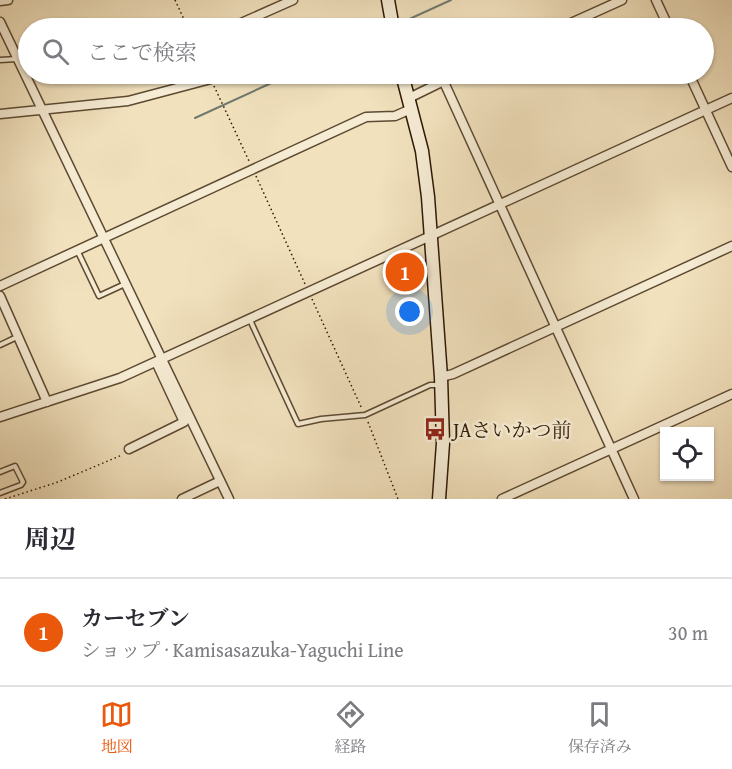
<!DOCTYPE html>
<html lang="ja">
<meta charset="utf-8">
<style>
:root{--surface:#fff;--page:#f7f7f7;--text:#2b2b33;--muted:#7c7c81;--line:#e1e1e2;--accent:#ea580c}
body{margin:0;font-family:"Gentium Book Plus","Noto Serif JP",serif;background:var(--page);color:var(--text)}
.controls{position:absolute;right:18px;bottom:18px;display:grid;overflow:hidden;border-radius:0px;box-shadow:0 2px 4px #0004}
.controls button{width:54px;height:54px;display:grid;place-items:center;padding:0;border:0;border-bottom:2px solid var(--line);background:var(--surface);color:var(--text);font:30px sans-serif}
.you{position:absolute;left:410px;top:312px;width:21px;height:21px;margin:-15px;border:4px solid #fff;border-radius:50%;background:#1a73e8;box-shadow:0 0 0 9px #1a73e833}
.badge{display:grid;place-items:center;width:39px;height:39px;border-radius:50%;background:var(--accent);color:#fff;font-size:20px;font-weight:700}
.pin{position:absolute;translate:-50% -50%;border:3px solid #fff;box-shadow:0 2px 6px #0006}
.list{margin:0;padding:0;list-style:none}
h2{display:flex;justify-content:space-between;align-items:center;height:78px;margin:0;padding:0 24px;font-size:26px}
h2 small{font-size:20px;font-weight:400;color:var(--muted)}
.list li{display:grid;grid-template-columns:39px 1fr auto;gap:18px;align-items:center;box-sizing:border-box;height:108px;padding:0 24px;border-top:2px solid var(--line)}
.list b{display:block;font-size:22px;white-space:nowrap}
.list p{margin:0;font-size:20px;white-space:nowrap;color:var(--muted)}
.list em{font-size:20px;font-style:normal;color:var(--muted)}
.icon{flex:none;width:33px;height:33px;fill:none;stroke:currentColor;stroke-width:2;stroke-linecap:round;stroke-linejoin:round}
.map{position:relative;flex:none;width:732px;height:499px;overflow:hidden}
.search{position:absolute;background:var(--surface);box-shadow:0 2px 4px #0004;left:18px;right:18px;top:18px;height:66px;display:flex;align-items:center;gap:15px;box-sizing:border-box;padding:0 21px;border-radius:33px;color:var(--muted);font-size:22px}
.sheet{height:186px;background:var(--surface)}
nav{display:flex;justify-content:space-around;align-items:center;box-sizing:border-box;height:84px;border-top:2px solid var(--line);background:var(--surface);font-size:16px;color:var(--muted)}
nav a{display:grid;justify-items:center;gap:3px}
nav .on{color:var(--accent)}
.map>svg:first-child{display:block}
.lines{fill:none;stroke-linecap:round;stroke-linejoin:round}
.stream{stroke:#707a71;stroke-width:2}
.lane-casing{stroke:#5d4a32;stroke-width:7}
.street-casing{stroke:#5d4a32;stroke-width:11}
.secondary-casing{stroke:#2c1803;stroke-width:15}
.path{stroke:#2c1803;stroke-width:1.5;stroke-dasharray:1.5 3;stroke-linecap:butt}
.lane{stroke:#f6ecd4;stroke-width:4}
.street{stroke:#f6ecd4;stroke-width:8}
.secondary{stroke:#f6ecd4;stroke-width:12}
.labels{text-anchor:middle;dominant-baseline:central;stroke-width:5;stroke-linejoin:round;paint-order:stroke}
.poi-label{font-size:20px;fill:#2c1803;stroke:#f6ecd4;text-anchor:start}
</style>
<div class="map">
<svg width="732" height="499" viewBox="0 0 732 499">
<rect width="100%" height="100%" fill="#f1e1bd"/>
<filter id="stains"><feTurbulence type="fractalNoise" baseFrequency=".00333" numOctaves="4"/><feColorMatrix values="0 0 0 0 .2 0 0 0 0 .09 0 0 0 0 .02 0 0 0 .5 -.17"/></filter>
<radialGradient id="worn" r=".72"><stop offset=".6" stop-color="#630" stop-opacity="0"/><stop offset="1" stop-color="#630" stop-opacity=".3"/></radialGradient>
<g class="lines">
<path class="stream" d="M405,21l46,-21
M195,118l96,-44"/>
<g class="lane-casing">
<path id="lane" d="M0,60l17,-1
M78,252l21,44 26,-12
M250,320l48,104 23,-5 44,-4 65,-30h9
M0,345l17,-8
M0,472l15,-6 8,16 -2,3 -21,8"/>
</g>
<g class="street-casing">
<path id="street" d="M656,0l13,28
M0,1l8,-1
M0,22l229,477
M230,28l63,-28
M560,28l62,-28
M689,74l43,93
M443,80l191,419
M409,98l49,-24
M0,114l128,-13 83,-22 -2,-5
M0,286l366,-169 29,-1 16,-7
M0,296l47,106
M441,377l12,-3 279,-128
M0,417l120,-39 612,-280
M129,449l55,-27 -28,-60
M182,499l38,-18
M502,499l230,-105"/>
</g>
<g class="secondary-casing">
<path id="secondary" d="M388,0l5,28
M402,74l20,77 6,46 13,180 2,66 -4,56"/>
</g>
<path class="path" d="M175,0l13,28
M214,86l35,75
M256,176l49,108
M312,299l50,110
M368,422l30,77
M5,499l53,-17 64,-27"/>
<use href="#lane" class="lane"/>
<use href="#street" class="street"/>
<use href="#secondary" class="secondary"/>
</g>
<defs>
<g id="bus-bare" transform="scale(1.8)"><path d="M-5-6H5V4H4V6H2V4H-2V6H-4V4H-5ZM-3.5-4V0h7V-4ZM-3.5 1.2v1.5H-2V1.2ZM2 1.2v1.5H3.5V1.2Z" fill="#8f2418" stroke="#f6ecd4" stroke-width="2.5" paint-order="stroke"/></g>
</defs>
<g fill-rule="evenodd">
<use href="#bus-bare" x="435" y="429"/>
</g>
<g class="labels">
<g class="poi-label">
<text x="453" y="429">JAさいかつ前</text>
</g>
</g>
<rect width="100%" height="100%" filter="url(#stains)"/>
<rect width="100%" height="100%" fill="url(#worn)"/>
</svg>
<div class="controls">
<button><svg class="icon" aria-label="locate" viewBox="0 0 24 24"><circle cx="12" cy="12" r="6"/><path d="M12 2v4M12 18v4M2 12h4M18 12h4"/></svg></button>
</div>
<div class="you"></div>
<div class="pin badge" style="left:405px;top:272px">1</div>
<div class="search"><svg class="icon" aria-label="search" viewBox="0 0 24 24"><circle cx="10" cy="10" r="6"/><path d="M15 15l6 6"/></svg>ここで検索</div>
</div>
<section class="sheet">
<h2>周辺<small></small></h2>
<ul class="list">
<li><span class="badge">1</span><div><b>カーセブン</b><p>ショップ · Kamisasazuka-Yaguchi Line</p></div><em>30 m</em></li>
</ul>
</section>
<nav>
<a class="on"><svg class="icon" aria-label="map" viewBox="0 0 24 24"><path d="M3 6l6-2 6 2 6-2v14l-6 2-6-2-6 2zM9 4v14M15 6v14"/></svg>地図</a>
<a><svg class="icon" aria-label="directions" viewBox="0 0 24 24"><path d="M12 3l9 9-9 9-9-9zM9 14v-3h6M13 9l2 2-2 2"/></svg>経路</a>
<a><svg class="icon" aria-label="saved" viewBox="0 0 24 24"><path d="M7 4h10v16l-5-4-5 4z"/></svg>保存済み</a>
</nav>
